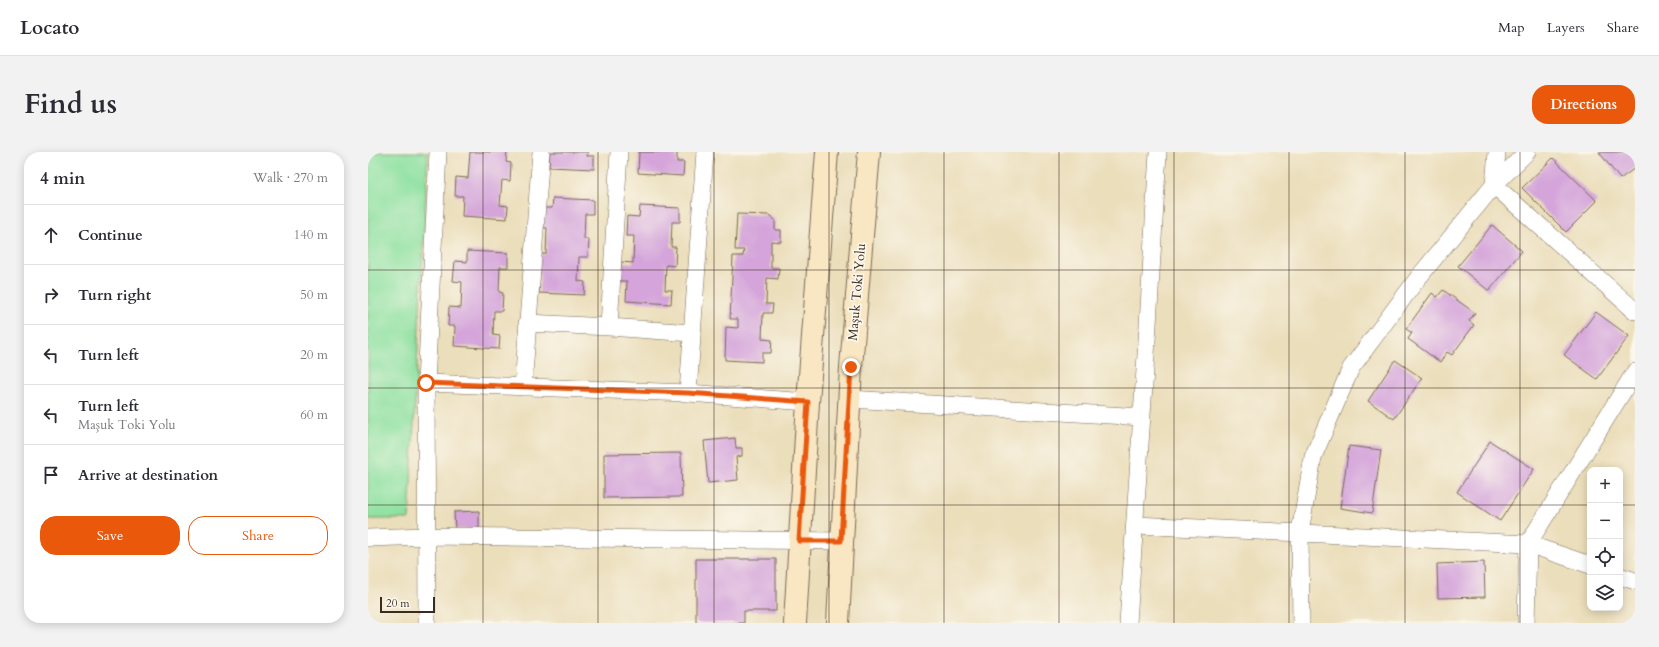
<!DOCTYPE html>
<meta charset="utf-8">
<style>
:root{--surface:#fff;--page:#f2f2f3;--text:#2b2b33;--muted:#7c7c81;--line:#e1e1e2;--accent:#ea580c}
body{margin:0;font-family:Cardo,serif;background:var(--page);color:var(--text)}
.controls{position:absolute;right:12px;bottom:12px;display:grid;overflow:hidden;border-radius:8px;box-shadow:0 2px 10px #0003}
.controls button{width:36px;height:36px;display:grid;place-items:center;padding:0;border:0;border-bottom:1px solid var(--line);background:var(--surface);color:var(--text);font:20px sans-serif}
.scale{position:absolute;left:12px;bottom:10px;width:55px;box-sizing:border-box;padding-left:4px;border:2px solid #3b2a1e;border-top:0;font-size:11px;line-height:14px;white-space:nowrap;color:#3b2a1e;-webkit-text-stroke:3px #fbf7ec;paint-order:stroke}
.stop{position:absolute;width:12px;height:12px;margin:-9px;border:3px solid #ea580c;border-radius:50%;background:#fff}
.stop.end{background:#ea580c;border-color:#fff;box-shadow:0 1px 4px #0008}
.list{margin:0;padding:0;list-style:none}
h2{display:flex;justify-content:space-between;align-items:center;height:52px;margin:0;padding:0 16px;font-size:17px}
h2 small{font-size:13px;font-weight:400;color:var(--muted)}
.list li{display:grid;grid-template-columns:26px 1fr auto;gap:12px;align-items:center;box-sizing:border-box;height:60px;padding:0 16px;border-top:1px solid var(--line)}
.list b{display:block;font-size:15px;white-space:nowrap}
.list p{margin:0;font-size:13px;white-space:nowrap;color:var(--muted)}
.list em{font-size:13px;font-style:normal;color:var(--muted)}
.actions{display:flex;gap:8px;padding:12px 16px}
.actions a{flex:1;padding:9px 0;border:1px solid var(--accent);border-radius:16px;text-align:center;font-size:14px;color:var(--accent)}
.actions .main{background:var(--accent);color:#fff}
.icon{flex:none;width:22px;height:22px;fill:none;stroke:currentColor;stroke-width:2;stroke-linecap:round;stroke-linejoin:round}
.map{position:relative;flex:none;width:1267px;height:471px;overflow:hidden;border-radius:16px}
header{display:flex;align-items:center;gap:24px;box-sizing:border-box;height:56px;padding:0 20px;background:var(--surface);border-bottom:1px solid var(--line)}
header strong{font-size:19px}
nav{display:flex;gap:22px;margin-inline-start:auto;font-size:14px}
.intro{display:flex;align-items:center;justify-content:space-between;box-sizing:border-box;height:96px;padding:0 24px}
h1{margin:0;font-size:28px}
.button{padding:10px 18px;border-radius:16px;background:var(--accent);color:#fff;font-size:14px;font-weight:700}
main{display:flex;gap:24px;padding:0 24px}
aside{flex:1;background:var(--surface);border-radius:16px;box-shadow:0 2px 10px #0003}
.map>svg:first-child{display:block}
.green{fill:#8fe1a1;stroke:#658660}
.building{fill:#d4a4da}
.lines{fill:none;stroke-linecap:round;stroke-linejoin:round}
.minor-casing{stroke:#796955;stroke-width:18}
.secondary-casing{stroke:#796955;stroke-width:24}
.minor{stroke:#fff;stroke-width:17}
.secondary{stroke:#f9e7c3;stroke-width:22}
.route{stroke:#ea580c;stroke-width:5}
.grid{fill:none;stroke:#3b2a1e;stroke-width:1;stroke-opacity:0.55}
.labels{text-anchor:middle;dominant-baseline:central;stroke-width:3.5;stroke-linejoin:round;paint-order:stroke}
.street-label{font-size:13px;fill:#3b2a1e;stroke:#fbf7ec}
</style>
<header>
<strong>Locato</strong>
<nav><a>Map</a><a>Layers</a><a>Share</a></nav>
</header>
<div class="intro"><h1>Find us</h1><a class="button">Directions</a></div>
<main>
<aside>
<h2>4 min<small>Walk · 270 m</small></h2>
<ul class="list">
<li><svg class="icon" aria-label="ahead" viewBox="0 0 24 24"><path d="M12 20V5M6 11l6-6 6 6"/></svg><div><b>Continue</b></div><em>140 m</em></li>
<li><svg class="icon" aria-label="right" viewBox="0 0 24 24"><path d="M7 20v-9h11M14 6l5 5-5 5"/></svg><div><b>Turn right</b></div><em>50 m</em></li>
<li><svg class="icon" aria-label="left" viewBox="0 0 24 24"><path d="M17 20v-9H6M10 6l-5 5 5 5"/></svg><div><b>Turn left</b></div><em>20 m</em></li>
<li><svg class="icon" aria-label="left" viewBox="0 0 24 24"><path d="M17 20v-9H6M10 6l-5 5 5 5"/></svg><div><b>Turn left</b><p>Maşuk Toki Yolu</p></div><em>60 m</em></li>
<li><svg class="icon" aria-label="arrive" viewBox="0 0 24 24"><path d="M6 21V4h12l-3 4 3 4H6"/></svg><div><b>Arrive at destination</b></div></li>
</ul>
<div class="actions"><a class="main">Save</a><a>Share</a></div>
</aside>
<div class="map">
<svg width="1267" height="471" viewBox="0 0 1267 471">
<rect width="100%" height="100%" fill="#fbf7ec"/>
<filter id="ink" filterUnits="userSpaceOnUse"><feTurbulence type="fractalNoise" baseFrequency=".025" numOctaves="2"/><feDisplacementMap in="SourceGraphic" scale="8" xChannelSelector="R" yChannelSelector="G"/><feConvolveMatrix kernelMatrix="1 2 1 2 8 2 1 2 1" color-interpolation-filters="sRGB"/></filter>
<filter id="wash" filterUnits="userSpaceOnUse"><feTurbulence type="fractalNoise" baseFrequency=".012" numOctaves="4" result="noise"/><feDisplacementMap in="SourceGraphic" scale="16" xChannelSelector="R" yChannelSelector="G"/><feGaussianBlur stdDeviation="0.9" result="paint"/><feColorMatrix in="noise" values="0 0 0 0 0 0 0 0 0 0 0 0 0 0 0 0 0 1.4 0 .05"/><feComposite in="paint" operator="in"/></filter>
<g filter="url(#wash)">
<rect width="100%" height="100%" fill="#ebdebb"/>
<path class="green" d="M0,0h60l-19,367h-41z"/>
<g id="blocks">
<path class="building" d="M102,0h37l-1,10 5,1 -1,18 -8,-1 -2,25 8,1 -1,13 -45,-3 1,-20h-8l1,-19 12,1z
M182,0h38l-1,4h7v13l-45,-2z
M271,0h38v10h7l-1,14 -45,-3z
M1231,0h36v16l-15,11z
M1185,6l44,43 -31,31 -44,-44z
M185,46l40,2v14h-8l-1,25h5l-1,18h-9l-1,24 7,1 -1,13 -45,-2 1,-20 -7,-1 1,-18h12l1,-26h-8l1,-20h12z
M272,54l40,2v14h-8l-1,25h5l-1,19 -9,-1 -1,25h7l-1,14 -45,-3 1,-20h-7l1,-19 12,1 1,-27h-8l1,-20 12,1z
M369,62l32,1 6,5v10h6v12l-10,-1v27h8l-1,11 -11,-1 -1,26h7l-1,9h-9l-1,26 10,1 -1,13h-9v9l-37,-2 1,-33 12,1v-9h-8l3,-63h10l1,-6h-9z
M1124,73l30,26 -33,40 -31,-25z
M99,99l41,2v14h-8l-1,25 4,1 -1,18h-8l-1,24 7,1 -1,13 -45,-3 1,-20h-7l1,-19 12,1 1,-26 -9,-1 2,-20 12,1z
M1075,138l32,23 -6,8 5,4 -22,30 -5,-3 -7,10 -32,-23 4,-6 -6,-4 26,-36 5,4z
M1228,160l33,24 -32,43 -33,-24z
M1027,208l27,18 -28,41 -26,-18z
M367,286l1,10h6v8l-6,1 2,23 -30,3 -4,-42z
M1122,289l44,28 -34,52 -43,-29z
M981,294l32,4 -9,63 -32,-5z
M313,301l1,44 -78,1v-44z
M111,359v18h-24l-1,-17z
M328,407h80v52h-32v12h-48z
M1116,410l1,35 -47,1 -1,-34z"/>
</g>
</g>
<g filter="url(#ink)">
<use href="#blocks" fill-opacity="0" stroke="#796955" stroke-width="1"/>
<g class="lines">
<g class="minor-casing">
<path id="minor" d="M1129,0l-3,33 141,126
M159,171l82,4 10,-175
M241,175l83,6
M58,231l262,10 120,9
M155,235l18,-235
M320,241l17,-241
M482,247l292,18
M767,373l393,19 62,21
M0,386l59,-2 414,5
M1252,424l15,5
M59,471l-1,-240 12,-231
M760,471l20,-298 10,-173
M933,471l-1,-91 13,-75 38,-89 67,-90 76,-93 33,-33
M1158,471l2,-79 107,-172"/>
</g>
<g class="secondary-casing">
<path id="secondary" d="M427,471l13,-221 19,-250
M470,471l13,-256 18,-215"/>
</g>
<use href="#minor" class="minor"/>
<use href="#secondary" class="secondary"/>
</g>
</g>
<g class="lines" filter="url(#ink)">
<path class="route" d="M58,231l262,10 120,9 -9,139h42l10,-174"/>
</g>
<path class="grid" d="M115,0v471M230,0v471M346,0v471M461,0v471M576,0v471M691,0v471M806,0v471M921,0v471M1037,0v471M1152,0v471M0,118h1267M0,236h1267M0,353h1222M1252,353h15"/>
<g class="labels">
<g class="street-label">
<text transform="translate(489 140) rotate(-85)">Maşuk Toki Yolu</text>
</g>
</g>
</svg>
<div class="controls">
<button>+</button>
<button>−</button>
<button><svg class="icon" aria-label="locate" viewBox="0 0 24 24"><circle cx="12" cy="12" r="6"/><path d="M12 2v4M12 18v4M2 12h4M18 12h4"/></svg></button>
<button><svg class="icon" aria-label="layers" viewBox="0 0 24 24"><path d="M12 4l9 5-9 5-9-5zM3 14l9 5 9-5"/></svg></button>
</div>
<div class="scale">20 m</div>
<div class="stop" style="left:58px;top:231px"></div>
<div class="stop end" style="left:483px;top:215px"></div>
</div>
</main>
